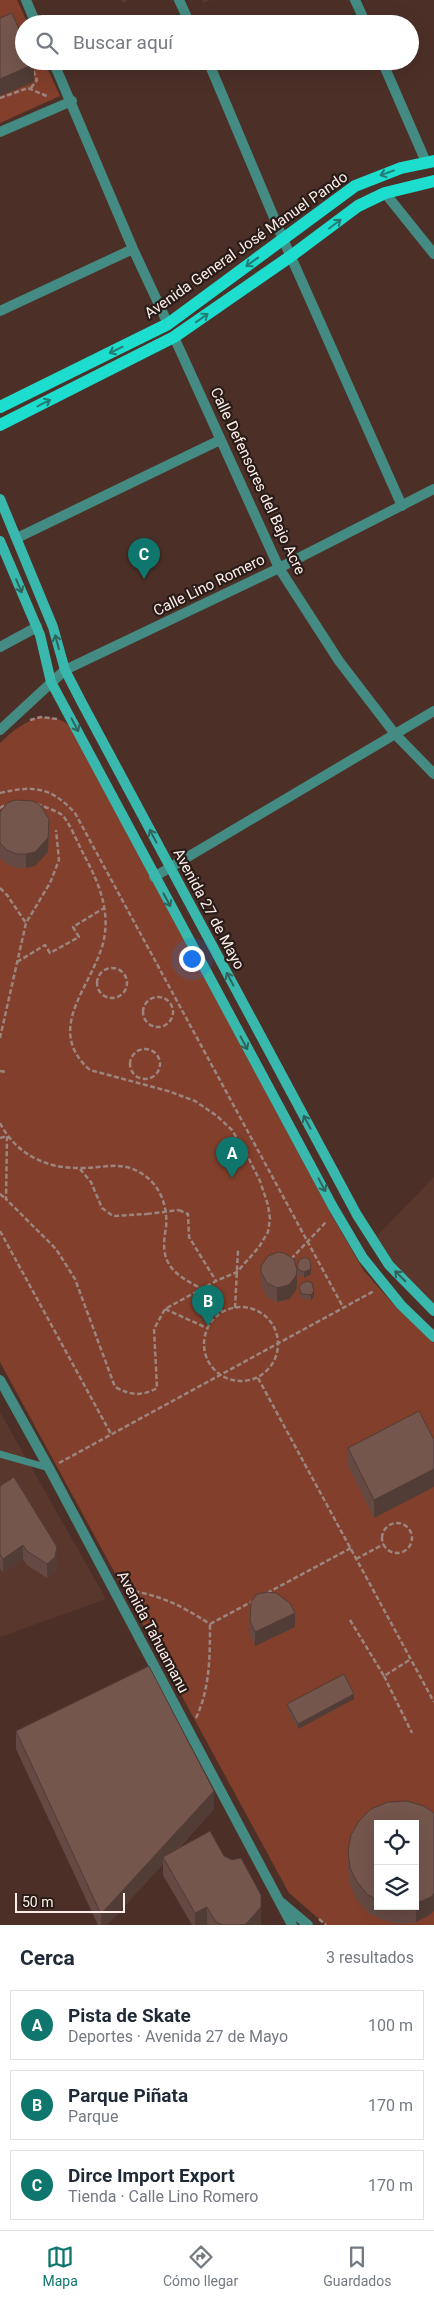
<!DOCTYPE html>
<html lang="es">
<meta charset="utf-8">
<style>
:root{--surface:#fff;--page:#f2f2f3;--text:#1f2937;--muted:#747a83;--line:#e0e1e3;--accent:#0f766e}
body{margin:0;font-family:Roboto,sans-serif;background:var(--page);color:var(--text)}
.controls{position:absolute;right:15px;bottom:15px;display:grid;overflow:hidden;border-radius:0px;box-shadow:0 5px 20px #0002}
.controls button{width:45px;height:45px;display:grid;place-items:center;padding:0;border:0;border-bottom:1px solid var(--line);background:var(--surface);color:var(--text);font:25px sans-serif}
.scale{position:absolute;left:15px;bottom:12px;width:110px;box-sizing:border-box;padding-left:5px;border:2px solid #fdeee9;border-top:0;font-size:14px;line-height:18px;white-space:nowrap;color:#fdeee9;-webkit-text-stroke:4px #291c18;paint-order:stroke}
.you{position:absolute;left:191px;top:958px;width:18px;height:18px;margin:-12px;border:4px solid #fff;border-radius:50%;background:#1a73e8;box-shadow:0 0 0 8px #1a73e833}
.badge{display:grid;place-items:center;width:32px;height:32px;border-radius:50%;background:var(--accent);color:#fff;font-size:16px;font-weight:700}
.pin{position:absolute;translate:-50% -41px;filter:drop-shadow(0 1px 2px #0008)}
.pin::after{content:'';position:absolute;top:26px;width:18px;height:15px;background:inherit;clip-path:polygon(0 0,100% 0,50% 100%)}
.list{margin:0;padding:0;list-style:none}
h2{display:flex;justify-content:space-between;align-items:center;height:65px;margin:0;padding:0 20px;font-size:21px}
h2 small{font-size:16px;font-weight:400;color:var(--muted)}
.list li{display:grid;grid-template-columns:32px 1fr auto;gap:15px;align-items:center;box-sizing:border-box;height:70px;margin:0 10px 10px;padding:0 10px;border:1px solid var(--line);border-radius:0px}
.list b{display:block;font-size:19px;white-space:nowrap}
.list p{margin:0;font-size:16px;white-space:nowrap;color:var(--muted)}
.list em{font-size:16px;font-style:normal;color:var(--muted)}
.icon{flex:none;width:28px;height:28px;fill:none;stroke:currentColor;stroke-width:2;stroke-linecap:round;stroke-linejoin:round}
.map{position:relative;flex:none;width:434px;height:1925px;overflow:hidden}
.search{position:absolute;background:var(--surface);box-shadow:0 5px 20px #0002;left:15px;right:15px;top:15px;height:55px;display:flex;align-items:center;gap:12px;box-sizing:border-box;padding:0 18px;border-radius:28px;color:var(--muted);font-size:19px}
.sheet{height:305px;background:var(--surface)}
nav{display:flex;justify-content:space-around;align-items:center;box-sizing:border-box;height:70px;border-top:1px solid var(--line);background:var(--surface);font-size:14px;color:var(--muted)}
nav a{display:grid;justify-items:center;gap:2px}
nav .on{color:var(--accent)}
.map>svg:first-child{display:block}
.built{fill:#5a372c}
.green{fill:#823f2b;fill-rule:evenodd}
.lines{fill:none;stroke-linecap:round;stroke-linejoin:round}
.path{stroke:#9c857f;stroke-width:2.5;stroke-dasharray:5 2.5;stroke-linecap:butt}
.lane{stroke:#438b83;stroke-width:7}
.street{stroke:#438b83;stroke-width:10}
.secondary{stroke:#39b9ae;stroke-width:10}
.primary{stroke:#1dddce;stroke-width:12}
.path-bridge{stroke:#9c857f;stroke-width:2.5;stroke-dasharray:5 2.5;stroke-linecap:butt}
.wall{fill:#644a42;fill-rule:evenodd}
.shaded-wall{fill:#513c36}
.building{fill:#74564d;stroke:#513c36}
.oneway{stroke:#237c73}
.oneway2{stroke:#30635c}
.labels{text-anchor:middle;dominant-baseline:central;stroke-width:4.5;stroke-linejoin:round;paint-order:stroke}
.street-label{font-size:15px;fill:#fdeee9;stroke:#291c18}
</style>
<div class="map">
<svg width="434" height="1925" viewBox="0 0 434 1925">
<rect width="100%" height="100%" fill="#4c3028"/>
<path class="built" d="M434,1177v128l-38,-39 -19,-30z
M0,1412l106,187 -106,38z"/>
<path class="green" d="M0,0h17l11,24h-4v37h20l16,35 -60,27z
M41,717c13,0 24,2 32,13l259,486 32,55 33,37 37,35v582h-108l-37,-32 -289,-531v-619c13,-12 23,-21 41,-26zM378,1824h37v82h-37z"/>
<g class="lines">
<path class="path" d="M31,88l6,-8 -4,-10
M0,98l28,-10 21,9
M30,720l11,-3 16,2
M0,793c34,-8 51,-6 75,20l268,494
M0,808l7,-4
M0,888l7,7 19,28
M17,962l28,-17 5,8 29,-16 -6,-10 31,-19
M97 983a15 15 0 1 1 30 0a15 15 0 1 1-30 0Z
M143 1012a15 15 0 1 1 30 0a15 15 0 1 1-30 0Z
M0,1038l26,-115 24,-40 9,-23 -3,-30
M130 1064a15 15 0 1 1 30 0a15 15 0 1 1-30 0Z
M0,1071l6,1
M0,1123c16,31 46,46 81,45 24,0 42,-8 63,7 17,12 24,32 22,53 -2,10 -3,20 0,30 8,21 30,25 46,38 4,4 7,11 10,16
M0,1138l7,-2 -1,63 50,50 19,30 40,108c16,8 26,10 42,1l-3,-59 11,-20 51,-28 21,-9 22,-25 9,-15 2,-13 -2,-14 -8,-24 -13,-26 -15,-25 -15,-14 -22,-15 -27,-10 -78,-21c-48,-42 5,-86 14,-131 6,-30 -6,-58 -20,-84 -5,-9 -15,-34 -22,-40 -7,-5 -17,-8 -25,-11
M80,1169l11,13 11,26 11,8 34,-2
M0,1194l6,5
M179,1210l9,4 1,23 27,44
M0,1231l111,203
M291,1259l36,-38
M204 1344a37 37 0 1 1 74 0a37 37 0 1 1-74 0Z
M235,1308l3,-58
M165,1309l42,19
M258,1378l176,324
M59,1463l315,-172
M382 1538a15 15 0 1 1 30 0a15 15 0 1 1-30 0Z
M356,1559l28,-15
M127,1590c36,6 53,15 83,34
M267,1593l84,-45
M350,1620l34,56 27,-17
M210,1624l43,-23
M384,1676l28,57
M196,1718c14,-30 14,-62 14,-94
M319,1919l7,6"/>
<path class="lane" d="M0,1454l49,14"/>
<path class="street" d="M26,0l10,24
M179,0l11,24
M355,0l11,24
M53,61l80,188 35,75
M208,61l75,178 119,267
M382,61l44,101
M0,132l72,-31
M385,193l49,61
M0,311l133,-62
M174,337l105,231 60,93 56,73 39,40
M17,538l203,-98
M0,647l37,-20
M0,730l65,-60 214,-102 155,-79
M154,877l280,-166
M0,1380l49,88 243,457
M282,1903l26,22"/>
<path class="secondary" d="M0,499l53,128 12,43 17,33 275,512 32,50 45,46
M0,541l40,94 11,47 282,525 30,51 38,47 33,32"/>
<path class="primary" d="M0,407l168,-83 187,-138 46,-18 33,-7
M0,425l174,-88 117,-81 67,-50 27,-13 49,-12"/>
<path class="path-bridge" d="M147,1214l32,-4"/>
</g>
<path class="wall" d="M0,812l49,21 -1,19 -13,14 -9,2h-10l-9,-4 -7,-6z
M261,1266l36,3v-3l14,8 -7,4 -5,-3 -2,-3v12l-1,6 -7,9 -12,3 -10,-5 -6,-11z
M299,1288l15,8 -3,4 -9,-1 -3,-6z
M419,1411l-45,107 -26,-52v-18z
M0,1486l57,75 -2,10 -8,7 -20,-13 -4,-6 -20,14 -3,-5z
M250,1621l45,6 -40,19 -5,-11z
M354,1699l-56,30 -11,-20v-5z
M16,1731l198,78 -36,40 46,7 37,39v30h-69l-29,-50v-11l-56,61h-9l-82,-176z
M407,1801l17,5 10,7v98l-3,3 -15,8 -17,2 -16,-4 -15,-7 -11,-13 -7,-15 -2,-16v-18l3,-16 8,-14 12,-12 17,-7zM378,1824h37v82h-37z"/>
<path class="shaded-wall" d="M122,0h6l-6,3z
M203,0h7l-7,3z
M34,64v18l-34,14v-17z
M49,819l-1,33 -13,14 -9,2v-14z
M311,1269v5l-7,4v-6z
M297,1270v14l-1,6 -7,9 -12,3v-14z
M314,1291v5l-3,4v-5z
M434,1469v18l-60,31v-18z
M23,1545v14l-20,14v-14z
M57,1547v14l-2,10 -8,7v-14z
M295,1613v14l-40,19v-14z
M354,1694v5l-56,30v-5z
M214,1791v18l-48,52 -3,-4v7l-56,61h-6v-11z
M434,1893v18l-3,3 -15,8v-18z
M207,1907v18h-12v-12z
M261,1907v18h-15v-1z"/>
<path class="building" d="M12,13l12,28v20h8l2,3 -34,15v-61z
M15,800l18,1 7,4 9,14 -1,19 -13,14 -9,2h-10l-9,-4 -7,-7v-31l7,-9z
M278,1252l6,1 10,6 3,11 -1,6 -7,9 -12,3 -10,-5 -6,-11v-6l7,-10z
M305,1257l5,3 1,9 -7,3 -5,-2 -2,-4 2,-6z
M308,1281l4,2 2,8 -3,4 -9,-1 -3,-6 3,-5z
M419,1411l15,29v29l-60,31 -26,-52z
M14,1477l43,70 -2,10 -8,7 -20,-13 -4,-6 -20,14 -3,-5v-68z
M267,1592l9,1 14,10 5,10 -40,19 -5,-11 1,-19 6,-8z
M149,1666l65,125 -113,123 -85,-183z
M344,1674l10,20 -56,30 -11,-20z
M407,1801l17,5 10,7v80l-3,4 -16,7v-80h-37v76l-10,-5 -11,-13 -7,-14 -2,-17 3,-16 8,-14 12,-12 17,-7z
M210,1831l14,25 8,4 9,-2 20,37v12l-15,17 -6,1h-17l-7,-3 -9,-15 -12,6 -32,-56z"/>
<defs><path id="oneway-shaft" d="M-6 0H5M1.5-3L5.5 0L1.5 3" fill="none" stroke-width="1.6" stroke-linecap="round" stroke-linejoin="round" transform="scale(1.25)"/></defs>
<g class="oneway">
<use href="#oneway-shaft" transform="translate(387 173) rotate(160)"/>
<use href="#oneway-shaft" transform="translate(335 224) rotate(-37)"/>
<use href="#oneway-shaft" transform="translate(252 262) rotate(144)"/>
<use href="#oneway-shaft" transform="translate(202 318) rotate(-35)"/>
<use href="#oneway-shaft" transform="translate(116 350) rotate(154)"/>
<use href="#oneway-shaft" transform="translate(44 403) rotate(-27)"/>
</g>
<g class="oneway2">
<use href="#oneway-shaft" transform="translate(19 586) rotate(67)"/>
<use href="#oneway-shaft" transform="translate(57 642) rotate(-105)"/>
<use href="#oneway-shaft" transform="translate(75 725) rotate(62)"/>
<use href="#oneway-shaft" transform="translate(153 836) rotate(-118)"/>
<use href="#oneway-shaft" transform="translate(167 900) rotate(62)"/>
<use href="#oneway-shaft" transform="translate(230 979) rotate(-118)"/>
<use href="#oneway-shaft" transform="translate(244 1043) rotate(62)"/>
<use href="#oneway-shaft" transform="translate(307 1122) rotate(-118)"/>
<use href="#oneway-shaft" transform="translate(322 1185) rotate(62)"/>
<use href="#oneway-shaft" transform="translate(400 1276) rotate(-135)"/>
</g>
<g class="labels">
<g class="street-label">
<text transform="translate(246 245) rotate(-35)">Avenida General José Manuel Pando</text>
<text transform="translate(258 481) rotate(65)">Calle Defensores del Bajo Acre</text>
<text transform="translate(209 585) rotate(-26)">Calle Lino Romero</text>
<text transform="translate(209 909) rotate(62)">Avenida 27 de Mayo</text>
<text transform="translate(153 1632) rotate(62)">Avenida Tahuamanu</text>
</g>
</g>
</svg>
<div class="controls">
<button><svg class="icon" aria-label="locate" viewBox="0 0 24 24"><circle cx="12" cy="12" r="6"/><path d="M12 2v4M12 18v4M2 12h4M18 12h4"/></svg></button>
<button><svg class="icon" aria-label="layers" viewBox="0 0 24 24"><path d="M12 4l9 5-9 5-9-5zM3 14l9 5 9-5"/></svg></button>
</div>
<div class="scale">50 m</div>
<div class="you"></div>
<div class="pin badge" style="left:232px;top:1178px">A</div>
<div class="pin badge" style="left:208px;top:1326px">B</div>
<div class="pin badge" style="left:144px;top:579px">C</div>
<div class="search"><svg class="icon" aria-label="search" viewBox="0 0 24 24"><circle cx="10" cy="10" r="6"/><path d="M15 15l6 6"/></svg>Buscar aquí</div>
</div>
<section class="sheet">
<h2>Cerca<small>3 resultados</small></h2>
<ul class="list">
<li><span class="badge">A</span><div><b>Pista de Skate</b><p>Deportes · Avenida 27 de Mayo</p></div><em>100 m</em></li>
<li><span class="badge">B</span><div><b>Parque Piñata</b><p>Parque</p></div><em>170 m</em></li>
<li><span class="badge">C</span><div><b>Dirce Import Export</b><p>Tienda · Calle Lino Romero</p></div><em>170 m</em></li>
</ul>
</section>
<nav>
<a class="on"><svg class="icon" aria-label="map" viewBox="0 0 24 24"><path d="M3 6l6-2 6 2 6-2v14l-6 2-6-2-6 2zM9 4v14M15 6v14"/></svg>Mapa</a>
<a><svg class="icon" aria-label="directions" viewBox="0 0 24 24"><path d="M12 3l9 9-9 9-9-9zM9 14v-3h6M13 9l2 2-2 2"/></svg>Cómo llegar</a>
<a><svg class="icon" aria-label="saved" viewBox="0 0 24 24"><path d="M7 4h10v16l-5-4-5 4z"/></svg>Guardados</a>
</nav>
